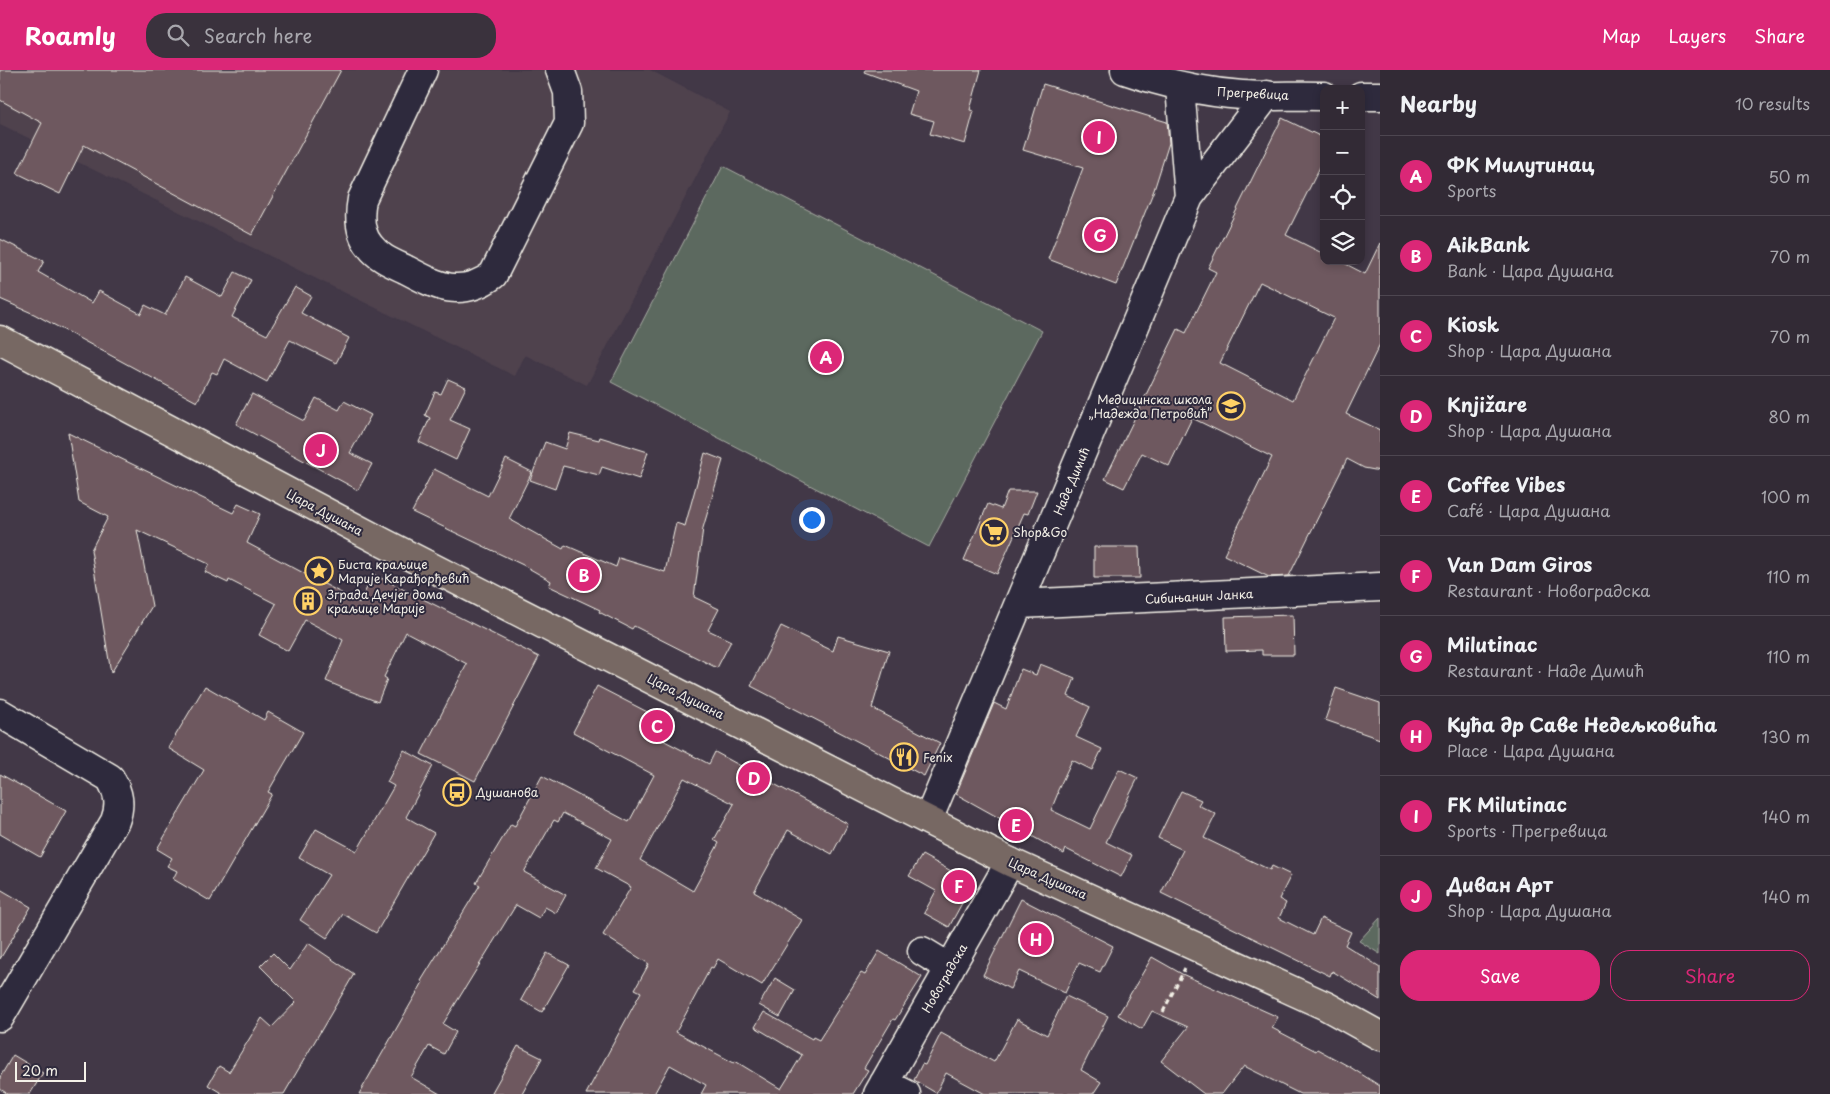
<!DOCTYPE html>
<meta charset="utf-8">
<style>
:root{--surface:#322a35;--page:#3a323d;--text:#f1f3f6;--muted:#a8a7ad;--line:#4d4650;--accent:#db2777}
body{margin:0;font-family:"Playpen Sans",sans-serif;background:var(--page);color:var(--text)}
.controls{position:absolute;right:15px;top:15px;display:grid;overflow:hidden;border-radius:10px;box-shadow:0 2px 8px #0003}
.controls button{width:45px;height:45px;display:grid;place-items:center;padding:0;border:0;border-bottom:1px solid var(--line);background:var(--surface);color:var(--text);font:25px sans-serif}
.scale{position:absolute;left:15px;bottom:12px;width:71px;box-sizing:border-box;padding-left:5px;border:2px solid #f4f1e8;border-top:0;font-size:14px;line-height:18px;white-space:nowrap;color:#f4f1e8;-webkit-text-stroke:4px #2f2a3d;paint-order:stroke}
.you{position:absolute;left:811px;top:449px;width:18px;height:18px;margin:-12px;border:4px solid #fff;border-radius:50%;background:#1a73e8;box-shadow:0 0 0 8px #1a73e833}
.badge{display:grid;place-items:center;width:32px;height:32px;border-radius:50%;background:var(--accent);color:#fff;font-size:16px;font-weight:700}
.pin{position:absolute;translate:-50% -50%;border:2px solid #fff;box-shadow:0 1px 5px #0006}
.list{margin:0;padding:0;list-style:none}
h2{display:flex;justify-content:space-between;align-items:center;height:65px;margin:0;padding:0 20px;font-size:21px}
h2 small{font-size:16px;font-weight:400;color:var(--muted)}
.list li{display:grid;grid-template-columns:32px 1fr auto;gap:15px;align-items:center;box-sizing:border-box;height:80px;padding:0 20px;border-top:1px solid var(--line)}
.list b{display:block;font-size:19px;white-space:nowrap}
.list p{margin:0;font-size:16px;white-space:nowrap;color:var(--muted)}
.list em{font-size:16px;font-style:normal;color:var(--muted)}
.actions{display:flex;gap:10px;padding:15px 20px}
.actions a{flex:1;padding:11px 0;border:1px solid var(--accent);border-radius:20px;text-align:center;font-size:18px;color:var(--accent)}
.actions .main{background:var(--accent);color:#fff}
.icon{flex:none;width:28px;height:28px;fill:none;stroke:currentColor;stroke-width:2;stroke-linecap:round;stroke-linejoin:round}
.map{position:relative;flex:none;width:1380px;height:1024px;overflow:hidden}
header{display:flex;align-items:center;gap:30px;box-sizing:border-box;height:70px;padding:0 25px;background:var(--accent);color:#fff}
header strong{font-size:24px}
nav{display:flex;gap:28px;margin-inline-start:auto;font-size:18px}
.search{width:350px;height:45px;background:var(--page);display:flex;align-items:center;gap:12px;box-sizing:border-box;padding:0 18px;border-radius:20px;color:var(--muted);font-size:19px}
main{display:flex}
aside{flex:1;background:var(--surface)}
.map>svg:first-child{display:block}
.built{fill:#4f424e}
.green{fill:#5c695f;stroke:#a8ada4}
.building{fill:#6e585e;stroke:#f4f1e8;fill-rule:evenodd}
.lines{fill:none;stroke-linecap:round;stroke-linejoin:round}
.minor-casing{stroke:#f4f1e8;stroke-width:31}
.major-casing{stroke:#f4f1e8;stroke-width:31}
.path{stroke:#f4f1e8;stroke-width:3;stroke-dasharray:5 4;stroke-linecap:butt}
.minor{stroke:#2f2a3d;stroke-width:28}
.major{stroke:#776864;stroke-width:28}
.labels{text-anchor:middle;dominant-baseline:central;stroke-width:4;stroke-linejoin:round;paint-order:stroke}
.street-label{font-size:12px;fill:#f4f1e8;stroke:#2f2a3d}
.poi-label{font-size:12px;fill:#f4f1e8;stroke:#2f2a3d;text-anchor:start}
</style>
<header>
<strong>Roamly</strong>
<div class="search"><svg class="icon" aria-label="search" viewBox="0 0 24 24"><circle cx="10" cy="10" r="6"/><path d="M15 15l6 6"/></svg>Search here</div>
<nav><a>Map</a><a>Layers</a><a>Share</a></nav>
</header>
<main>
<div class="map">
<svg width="1380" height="1024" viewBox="0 0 1380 1024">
<rect width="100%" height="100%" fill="#423847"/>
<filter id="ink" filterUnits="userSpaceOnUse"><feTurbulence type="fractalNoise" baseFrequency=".02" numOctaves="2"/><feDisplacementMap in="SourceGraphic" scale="10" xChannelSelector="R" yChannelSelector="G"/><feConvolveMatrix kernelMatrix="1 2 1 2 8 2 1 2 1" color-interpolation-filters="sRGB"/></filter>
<g filter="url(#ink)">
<path class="built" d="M0,0h650l80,42 -143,273 -62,-30 -10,21 -515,-252z"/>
<path class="green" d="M723,96l319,165 -113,216 -318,-165z
M1380,848v36l-21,-13z"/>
<path class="building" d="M0,0h341l-89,165 -168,-90 -24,49 -43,-21 25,-50 -42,-23z
M865,0h116l-11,40 4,1 -9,33 -35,-10 4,-13 -25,-7 7,-23 -52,-19z
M1043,14l124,38 2,21 -15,47 -38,95 -68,-26 35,-91 -60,-18z
M1282,48l42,20v21l-38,76 38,19v7h16l25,13 15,-31v101l-34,70 34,16v41l-16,-3 -17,-9 -58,117 -20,1 -45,-22 48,-98 -80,-39 -23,48 -27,-13 -18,35 -19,-9 73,-150 8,4 30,-61 -8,-4zM1260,212l74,36 -41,82 -73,-37z
M0,169l44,22 -6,11 54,31 7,-12 42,23 4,-9 20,10 20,-38 37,20 13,-25 16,8 -19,37 35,18 28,-48 16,9 -10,17 48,25 -13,25 -46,-23 -23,42 -43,-23 -7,15 -5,-2 -15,30 -163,-88 -34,-15z
M448,309l18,8 -16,33 20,9 -14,31 -37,-18 11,-24 -5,-3 10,-23 6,2z
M252,324l52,27 12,-23 23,12 5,-9 27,14 -21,38 22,11 -14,26 -122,-66z
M68,363l165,80 5,-9 22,10 -13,29 113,60 13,-29 166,83 -64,124 -54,-27 46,-90 -61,-32 -22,45 3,2 -9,23 -33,-13 -19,-8 17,-41 -38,-20 -17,31 -29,-16 17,-31 -47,-24 -1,3 -23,-11 4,-8 -72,-34 15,76 -41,67 -20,-123 17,-33 -29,-15z
M570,363l29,7 1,-3 48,15 -9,27 -37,-12 -3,8 -36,-9 -8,23 -25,-9 15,-38 20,7z
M705,383l18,7 -20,68 -9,69 25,12 -11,21 23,11 -14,27 -83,-42 -2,3 -33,-17 1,-2 -51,-24 2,-5 -28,-16 -111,-53 22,-43 54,27 18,-37 26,13 -23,47 54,30 2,-4 51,22 3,-9 46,14 11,-49 9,3z
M1008,421h29l-9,23 -4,-1 -27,61 -33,-14 24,-56 13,5z
M1094,477h45l1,31h-46z
M1293,545l1,40h-32v-5l-36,1 -1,-34z
M781,556l52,25 5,-15 51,15 -17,57 68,35 -16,33 -173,-90z
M1040,594l35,14 -7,18 22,11 -14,30 26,12 -10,21 -20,-10 -15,32 1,1 -7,17 39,19 29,-60 19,9 -32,64 26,13 -11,22 -55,-28 -2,5 -108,-60 38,-91 12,6 15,-40 15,6z
M205,616l59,34 4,-8 35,20 -35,60 4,2 -62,107 -37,-22 4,-8 -10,-5 5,-8 -15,-9 47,-79 -36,-22z
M597,616l64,33 -8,16 56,29 6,-12 133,72 -16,30 -44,-24 -34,62 48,28 -40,65 -44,-26 -5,9 -2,-1 -35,65 58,31 1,-2 46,28 21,-34 -47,-28 9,-15 48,27 1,-2 6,3 42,-67 4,2 14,-24 43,26 -27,43 -2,-1 -29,49 4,2 -15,24h-152l5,-9 -36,-20 -16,29h-68l55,-102 -6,-3 14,-25 -46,-29 28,-48 -35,-19 16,-29 -49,-26 -5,9 -4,-2 -30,52 42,23 -10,18 -11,-6 -6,11 -23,-13 -73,119 13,8 -12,22 -15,-8 -18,31 29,17h-81l64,-112 -2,-1 59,-96 -4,-2 17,-29 18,-30 4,2 27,-50 87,46 25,-47 -81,-43zM684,708l50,26 -20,36 5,3 -26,48 -53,-31z
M1336,618l44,15v36l-55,-19z
M404,680l29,16 -27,51 28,16 -58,100 -33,-19 -16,24 -27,-18 29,-45 -30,-17 17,-29 41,22 37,-65 -7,-4z
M0,704l66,37 -26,46 -40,-23z
M1181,721l20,9 -3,5 18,9 -12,24 66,32 2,-4 19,9 -12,24 7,4 -7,15 34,17 8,-17 30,14 -6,13 35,22v33l-48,-29 -2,5 -169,-83 22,-43 -25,-12z
M922,785l51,28 -24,44 -25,-14 12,-22 -27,-15z
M0,819l31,18 -31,52z
M1021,829l92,47 -13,26 -21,-9 -14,30 -46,-22 -9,18 -27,-14z
M308,873l46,31 -70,120h-61l-15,-9 11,-19 10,6 33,-54 10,9 24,-25 -36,-36 13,-13 17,17z
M547,883l22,12 -27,47 -21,-12z
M1152,887l30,17 96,43 -6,11 44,23 1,-2 33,18 30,19v8h-80l-56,-28 -22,28h-18l-43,-33 27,-34 -36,-16 -10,18 -24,-14z
M775,908l20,12 -15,27 -21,-12z
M1066,926l42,20 -27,54 20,12 -8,12h-108l-39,-21 -10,20 -22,-13 8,-16 3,1 16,-32 53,29 23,-43 30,16z
M518,976l24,12 -20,36h-31z
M13,985l30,18 -13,21h-22l-8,-5v-12z"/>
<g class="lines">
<g class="minor-casing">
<path id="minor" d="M423,0l-61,129c-3,16 -3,34 8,47 9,12 22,17 35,23 32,17 55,30 88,6l76,-152 -1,-31 -8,-22
M1125,0c38,13 76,22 117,25 27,2 55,0 82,1
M1361,26h19
M1189,127l78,-102
M1019,534l361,-17
M0,643l110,65c9,15 11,27 5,43l-115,196
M928,750l261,-623 -9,-110
M922,881l28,17
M884,1013l22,11
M878,1024l132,-232"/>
</g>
<g class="major-casing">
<path id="major" d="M0,270l384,203 496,253 130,66 316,144 54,30"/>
</g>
<path class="path" d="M1163,942l22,-44"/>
<use href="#minor" class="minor"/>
<use href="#major" class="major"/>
</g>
</g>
<defs>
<g id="school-ring" transform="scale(1.4375)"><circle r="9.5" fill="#2f2a3d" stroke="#ffd166" stroke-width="1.5"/><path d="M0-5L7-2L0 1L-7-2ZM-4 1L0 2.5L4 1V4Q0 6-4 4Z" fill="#ffd166"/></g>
<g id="supermarket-ring" transform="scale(1.4375)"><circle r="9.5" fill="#2f2a3d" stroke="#ffd166" stroke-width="1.5"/><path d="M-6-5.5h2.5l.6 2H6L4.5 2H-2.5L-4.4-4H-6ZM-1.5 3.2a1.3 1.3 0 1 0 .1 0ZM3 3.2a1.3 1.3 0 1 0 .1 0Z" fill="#ffd166"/></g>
<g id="sight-ring" transform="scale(1.4375)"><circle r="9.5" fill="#2f2a3d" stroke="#ffd166" stroke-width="1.5"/><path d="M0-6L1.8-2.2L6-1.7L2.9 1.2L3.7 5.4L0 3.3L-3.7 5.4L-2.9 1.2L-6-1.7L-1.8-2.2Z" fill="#ffd166"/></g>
<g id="building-ring" transform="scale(1.4375)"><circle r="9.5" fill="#2f2a3d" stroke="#ffd166" stroke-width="1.5"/><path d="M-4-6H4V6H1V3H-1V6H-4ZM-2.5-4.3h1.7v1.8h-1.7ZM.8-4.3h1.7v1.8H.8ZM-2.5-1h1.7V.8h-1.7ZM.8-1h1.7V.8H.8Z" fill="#ffd166"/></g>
<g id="restaurant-ring" transform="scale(1.4375)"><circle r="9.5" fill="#2f2a3d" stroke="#ffd166" stroke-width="1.5"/><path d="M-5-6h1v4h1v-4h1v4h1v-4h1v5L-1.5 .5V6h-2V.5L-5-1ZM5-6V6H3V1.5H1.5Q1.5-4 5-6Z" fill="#ffd166"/></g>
<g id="bus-ring" transform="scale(1.4375)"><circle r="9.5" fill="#2f2a3d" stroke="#ffd166" stroke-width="1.5"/><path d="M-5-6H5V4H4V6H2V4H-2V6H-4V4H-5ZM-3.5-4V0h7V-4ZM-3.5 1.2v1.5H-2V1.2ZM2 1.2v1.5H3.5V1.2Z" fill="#ffd166"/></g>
</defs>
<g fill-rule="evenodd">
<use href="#school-ring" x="1231" y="336"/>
<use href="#supermarket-ring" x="994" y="462"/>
<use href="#sight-ring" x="319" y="501"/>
<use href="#building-ring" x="308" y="531"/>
<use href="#restaurant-ring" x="904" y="687"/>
<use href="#bus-ring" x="457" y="722"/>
</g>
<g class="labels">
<g class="street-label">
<text transform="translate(1253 23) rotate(3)">Прегревица</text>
<text transform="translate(1071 411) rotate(-67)">Наде Димић</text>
<text transform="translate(325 442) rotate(28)">Цара Душана</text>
<text transform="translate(1199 526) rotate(-3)">Сибињанин Јанка</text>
<text transform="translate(686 626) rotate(27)">Цара Душана</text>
<text transform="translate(1048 808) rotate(24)">Цара Душана</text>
<text transform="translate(944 908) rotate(-60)">Новоградска</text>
</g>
<g class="poi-label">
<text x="1212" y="329" text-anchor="end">Медицинска школа<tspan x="1212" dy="14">„Надежда Петровић”</tspan></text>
<text x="1013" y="462">Shop&amp;Go</text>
<text x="338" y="494">Биста краљице<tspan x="338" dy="14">Марије Карађорђевић</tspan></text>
<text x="327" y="524">Зграда Дечјег дома<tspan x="327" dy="14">краљице Марије</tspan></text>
<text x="923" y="687">Fenix</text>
<text x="476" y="722">Душанова</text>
</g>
</g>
</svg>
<div class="controls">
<button>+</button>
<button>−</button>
<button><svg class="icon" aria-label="locate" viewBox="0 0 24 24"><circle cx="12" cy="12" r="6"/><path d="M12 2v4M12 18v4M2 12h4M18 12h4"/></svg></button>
<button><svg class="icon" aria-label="layers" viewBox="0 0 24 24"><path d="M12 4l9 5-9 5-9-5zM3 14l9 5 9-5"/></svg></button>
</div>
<div class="scale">20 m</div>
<div class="you"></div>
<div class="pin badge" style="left:826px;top:287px">A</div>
<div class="pin badge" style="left:584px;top:505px">B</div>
<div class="pin badge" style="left:657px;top:656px">C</div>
<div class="pin badge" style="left:754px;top:708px">D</div>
<div class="pin badge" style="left:1016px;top:755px">E</div>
<div class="pin badge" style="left:959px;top:816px">F</div>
<div class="pin badge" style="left:1100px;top:165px">G</div>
<div class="pin badge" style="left:1036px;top:869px">H</div>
<div class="pin badge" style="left:1099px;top:67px">I</div>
<div class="pin badge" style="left:321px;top:380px">J</div>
</div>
<aside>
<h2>Nearby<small>10 results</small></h2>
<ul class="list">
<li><span class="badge">A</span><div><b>ФК Милутинац</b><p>Sports</p></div><em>50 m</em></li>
<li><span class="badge">B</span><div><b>AikBank</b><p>Bank · Цара Душана</p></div><em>70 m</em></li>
<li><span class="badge">C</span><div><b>Kiosk</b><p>Shop · Цара Душана</p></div><em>70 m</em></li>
<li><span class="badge">D</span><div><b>Knjižare</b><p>Shop · Цара Душана</p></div><em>80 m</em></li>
<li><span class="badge">E</span><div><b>Coffee Vibes</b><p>Café · Цара Душана</p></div><em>100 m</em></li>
<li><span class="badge">F</span><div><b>Van Dam Giros</b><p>Restaurant · Новоградска</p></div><em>110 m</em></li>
<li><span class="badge">G</span><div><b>Milutinac</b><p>Restaurant · Наде Димић</p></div><em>110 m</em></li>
<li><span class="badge">H</span><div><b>Кућа др Саве Недељковића</b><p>Place · Цара Душана</p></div><em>130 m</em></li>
<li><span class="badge">I</span><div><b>FK Milutinac</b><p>Sports · Прегревица</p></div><em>140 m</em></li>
<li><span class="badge">J</span><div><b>Диван Арт</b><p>Shop · Цара Душана</p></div><em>140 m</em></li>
</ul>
<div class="actions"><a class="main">Save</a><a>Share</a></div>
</aside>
</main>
